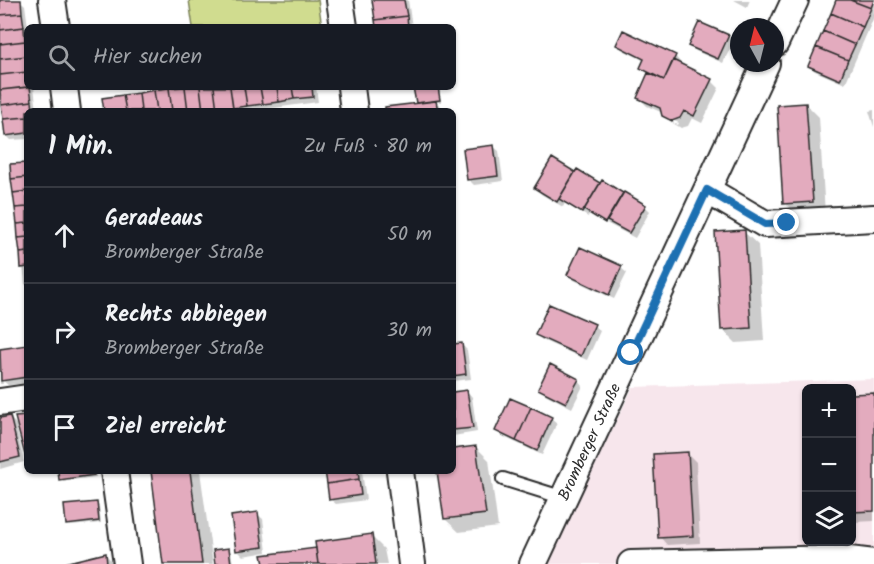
<!DOCTYPE html>
<html lang="de">
<meta charset="utf-8">
<style>
:root{--surface:#171b24;--page:#242831;--text:#f1f3f6;--muted:#9ea1a6;--line:#363941}
body{margin:0;font-family:Kalam,sans-serif;background:var(--page);color:var(--text)}
.controls{position:absolute;right:18px;bottom:18px;display:grid;overflow:hidden;border-radius:9px;box-shadow:0 2px 4px #0004}
.controls button{width:54px;height:54px;display:grid;place-items:center;padding:0;border:0;border-bottom:2px solid var(--line);background:var(--surface);color:var(--text);font:30px sans-serif}
.compass{position:absolute;left:730px;top:18px;width:54px;height:54px;border-radius:50%;background:var(--surface);box-shadow:0 2px 4px #0004;rotate:353deg}
.stop{position:absolute;width:18px;height:18px;margin:-14px;border:4px solid #1f6fb2;border-radius:50%;background:#fff}
.stop.end{background:#1f6fb2;border-color:#fff;box-shadow:0 2px 6px #0008}
.list{margin:0;padding:0;list-style:none}
h2{display:flex;justify-content:space-between;align-items:center;height:78px;margin:0;padding:0 24px;font-size:26px}
h2 small{font-size:20px;font-weight:400;color:var(--muted)}
.list li{display:grid;grid-template-columns:39px 1fr auto;gap:18px;align-items:center;box-sizing:border-box;height:96px;padding:0 24px;border-top:2px solid var(--line)}
.list b{display:block;font-size:22px;white-space:nowrap}
.list p{margin:0;font-size:20px;white-space:nowrap;color:var(--muted)}
.list em{font-size:20px;font-style:normal;color:var(--muted)}
.icon{flex:none;width:33px;height:33px;fill:none;stroke:currentColor;stroke-width:2;stroke-linecap:round;stroke-linejoin:round}
.map{position:relative;flex:none;width:874px;height:564px;overflow:hidden}
.search{position:absolute;background:var(--surface);box-shadow:0 2px 4px #0004;left:24px;top:24px;width:432px;height:66px;display:flex;align-items:center;gap:15px;box-sizing:border-box;padding:0 21px;border-radius:9px;color:var(--muted);font-size:22px}
.panel{position:absolute;background:var(--surface);box-shadow:0 2px 4px #0004;left:24px;top:108px;width:432px;height:366px;border-radius:9px}
.map>svg:first-child{display:block}
.built{fill:#f7e6ec;fill-rule:evenodd}
.green{fill:#d0dc8f;stroke:#7e845d;stroke-width:1.5}
.shadow{fill:#0003}
.building{fill:#e3abbe;stroke:#2b2b2b;stroke-width:1.5}
.lines{fill:none;stroke-linecap:round;stroke-linejoin:round}
.lane-casing{stroke:#2b2b2b;stroke-width:16}
.street-casing{stroke:#2b2b2b;stroke-width:30}
.lane{stroke:#fff;stroke-width:12}
.street{stroke:#fff;stroke-width:26}
.route{stroke:#1f6fb2;stroke-width:8}
.labels{text-anchor:middle;dominant-baseline:central;stroke-width:5;stroke-linejoin:round;paint-order:stroke}
.street-label{font-size:16px;fill:#2b2b2b;stroke:#fff}
</style>
<div class="map">
<svg width="874" height="564" viewBox="0 0 874 564">
<rect width="100%" height="100%" fill="#fff"/>
<filter id="ink" filterUnits="userSpaceOnUse"><feTurbulence type="fractalNoise" baseFrequency=".0167" numOctaves="2"/><feDisplacementMap in="SourceGraphic" scale="12" xChannelSelector="R" yChannelSelector="G"/><feConvolveMatrix kernelMatrix="1 2 1 2 8 2 1 2 1" color-interpolation-filters="sRGB"/></filter>
<g filter="url(#ink)">
<path class="built" d="M874,379v185h-327l86,-177zM806,388h46v154h-46z"/>
<path class="green" d="M189,0h129l4,27h-129z"/>
<path class="shadow" d="M20,0l5,5 3,22 -1,60h7l3,24h-10v28l-16,1 -5,-5 -6,-56v-77z
M374,0h34l4,27h-35z
M734,0h16l-3,7z
M838,0h36v17l-29,67 -30,-13 -5,-5z
M728,36l6,5 -11,22 -27,-12 -6,-5z
M618,45l57,11 5,6 -1,3 32,15 8,8 -17,35 -10,-5 -4,8 -7,2 -12,-7 9,4 1,-2 -11,-5v2l-5,-7 -16,-7 -8,-8 10,-24 -8,-6 4,-7 -22,-11z
M188,87h128l2,15 -67,9h-146z
M415,87h24l2,15h-5l5,5 1,4h-55l32,-7z
M806,104l13,13 6,97 -27,2 -13,-13z
M874,110v17l-5,-16z
M493,146l6,5 4,30 -29,4 -5,-5z
M552,160l24,14 2,-3 23,14 1,-3 43,24 5,5 -15,27 -46,-24 -1,3 -23,-14 -2,4 -22,-13 -5,-6z
M27,164v122l-2,-2 -13,-118z
M744,232l14,13 6,96 -28,2 -13,-13z
M581,249l40,19 6,5 -13,26 -40,-19 -5,-5z
M550,306l44,20 6,5 -13,29 -45,-20 -5,-5z
M462,345l5,5 4,29 -18,2v-35z
M27,346v37l-19,2 -6,-5 1,4h-3v-34z
M578,380l5,6 -11,22 -27,-14 -5,-6z
M467,391l5,6 5,35 -24,4v-43z
M874,394v127l-19,1 -3,-3v-124z
M27,417v41l-8,-29 -2,1 7,32 -24,7v-50l10,-1 9,9z
M551,418l6,5 -15,32 -40,-19 -5,-5z
M476,447l13,13 9,67 -39,5 -14,-13 -6,-48h14v-21z
M688,454l8,8 4,81 -33,2 -7,-8z
M60,471h35l1,6 -33,4z
M152,471h48l13,93h-48z
M327,471h35l4,29 -30,4 -6,-5z
M96,503l3,3 2,17 -31,3 -3,-2z
M257,514l6,5 4,33 -24,4 -6,-6z
M371,536l13,13 3,15h-122z
M229,550l2,2 2,12h-17z
M105,554l10,10h-48z"/>
<path class="building" d="M0,0h21l1,13 -22,2z
M372,0h32l3,16 -32,4z
M836,0h14l21,8 -8,19 -32,-14z
M850,0h24l-3,8z
M22,13l2,14 -24,3v-15z
M831,13l32,14 -8,18 -32,-14z
M407,16l1,11h-32l-1,-7z
M699,22l30,13 -11,24 -30,-13z
M24,27l1,14 -25,3v-14z
M623,30l53,25 -12,25 -24,-12 4,-9 -28,-14z
M823,31l32,14 -7,15 -32,-13z
M25,41l2,15 -27,3v-15z
M816,47l32,13 -8,20 -32,-14z
M27,56v16l-27,3v-16z
M673,60l39,19 -18,37 -10,-5 -4,7 -8,3 -10,-5 -2,-8 -23,-10 11,-25 16,7z
M27,72v15l-27,3v-15z
M30,87l2,14 -31,4 -1,-15z
M185,87h15l3,24h-15z
M185,87l3,24h-16l-3,-23z
M200,87h14l3,23 -14,1z
M214,87h16l3,21 -16,2z
M230,87h14l3,19 -14,2z
M244,87h16l3,17 -16,2z
M260,87h17l2,15 -16,2z
M277,87h15l2,12 -15,3z
M292,87h20l1,10 -19,2z
M413,87h25l2,13 -24,3z
M169,88l3,23h-15l-3,-21z
M154,90l3,21h-16l-2,-18z
M139,93l2,18h-15l-3,-16z
M123,95l3,16h-22l-2,-13z
M32,101l1,10h-6v6l-24,2 -2,-14z
M436,101l2,10h-53v-4z
M806,103l7,99 -30,2 -6,-99z
M27,117v16l-22,3 -2,-17z
M494,145l4,31 -31,4 -4,-31z
M552,158l23,14 -18,30 -23,-14z
M27,163v14l-16,2 -1,-15z
M577,169l23,14 -18,30 -23,-14z
M27,177v14l-14,2 -2,-14z
M602,180l21,13 -18,30 -21,-13z
M27,191v16l-12,1 -2,-15z
M624,192l22,13 -17,28 -22,-12z
M27,207v16l-10,1 -2,-16z
M27,223v14l-9,1 -1,-14z
M745,230l6,98 -30,2 -6,-98z
M27,237v15l-7,1 -2,-15z
M580,247l42,19 -13,29 -42,-20z
M27,252v15l-6,1 -1,-15z
M549,304l46,20 -14,32 -46,-21z
M462,343l4,31 -13,2v-32z
M27,345v32l-26,4 -1,-32z
M550,364l29,15 -13,24 -28,-14z
M467,390l6,38 -20,2v-38z
M874,393v118l-22,1v-118z
M510,398l21,9 -15,34 -21,-10z
M531,407l21,10 -15,34 -21,-10z
M10,416l10,41 -20,5v-44z
M27,416v47l-12,-46z
M476,446l10,68 -42,5 -7,-48h16v-22z
M688,452l5,84 -35,2 -5,-84z
M58,471h36v4l-35,5z
M151,471h39l12,93h-39z
M325,471h33l1,8 -32,5z
M359,479l2,16 -32,5 -2,-16z
M97,502l2,19 -33,4 -2,-20z
M258,512l5,35 -27,4 -5,-35z
M372,534l4,30h-58l-3,-22z
M229,548l2,16h-16l-2,-14z
M316,548l2,16h-54l-2,-9z
M106,553l1,11h-46z"/>
<g class="lines">
<g class="lane-casing">
<path id="lane" d="M503,479l61,19"/>
</g>
<g class="street-casing">
<path id="street" d="M52,0l4,27
M340,0l4,27
M775,43l20,-43
M64,87l3,24
M351,87l3,24
M707,190l58,34 109,-6
M0,402l27,-4
M114,471l13,93
M400,471l12,93
M533,564l233,-501
M631,564l210,-5 33,4"/>
</g>
<use href="#lane" class="lane"/>
<use href="#street" class="street"/>
</g>
</g>
<g class="lines" filter="url(#ink)">
<path class="route" d="M631,353l76,-163 58,34 22,-1"/>
</g>
<g class="labels">
<g class="street-label">
<text transform="translate(590 442) rotate(-65)">Bromberger Straße</text>
</g>
</g>
</svg>
<div class="controls">
<button>+</button>
<button>−</button>
<button><svg class="icon" aria-label="layers" viewBox="0 0 24 24"><path d="M12 4l9 5-9 5-9-5zM3 14l9 5 9-5"/></svg></button>
</div>
<svg class="compass" viewBox="-18 -18 36 36"><path d="M0-13l5 13h-10z" fill="#e53935"/><path d="M0 13l5-13h-10z" fill="#9ea1a6"/></svg>
<div class="stop" style="left:631px;top:353px"></div>
<div class="stop end" style="left:787px;top:223px"></div>
<div class="search"><svg class="icon" aria-label="search" viewBox="0 0 24 24"><circle cx="10" cy="10" r="6"/><path d="M15 15l6 6"/></svg>Hier suchen</div>
<section class="panel">
<h2>1 Min.<small>Zu Fuß · 80 m</small></h2>
<ul class="list">
<li><svg class="icon" aria-label="ahead" viewBox="0 0 24 24"><path d="M12 20V5M6 11l6-6 6 6"/></svg><div><b>Geradeaus</b><p>Bromberger Straße</p></div><em>50 m</em></li>
<li><svg class="icon" aria-label="right" viewBox="0 0 24 24"><path d="M7 20v-9h11M14 6l5 5-5 5"/></svg><div><b>Rechts abbiegen</b><p>Bromberger Straße</p></div><em>30 m</em></li>
<li><svg class="icon" aria-label="arrive" viewBox="0 0 24 24"><path d="M6 21V4h12l-3 4 3 4H6"/></svg><div><b>Ziel erreicht</b></div></li>
</ul>
</section>
</div>
